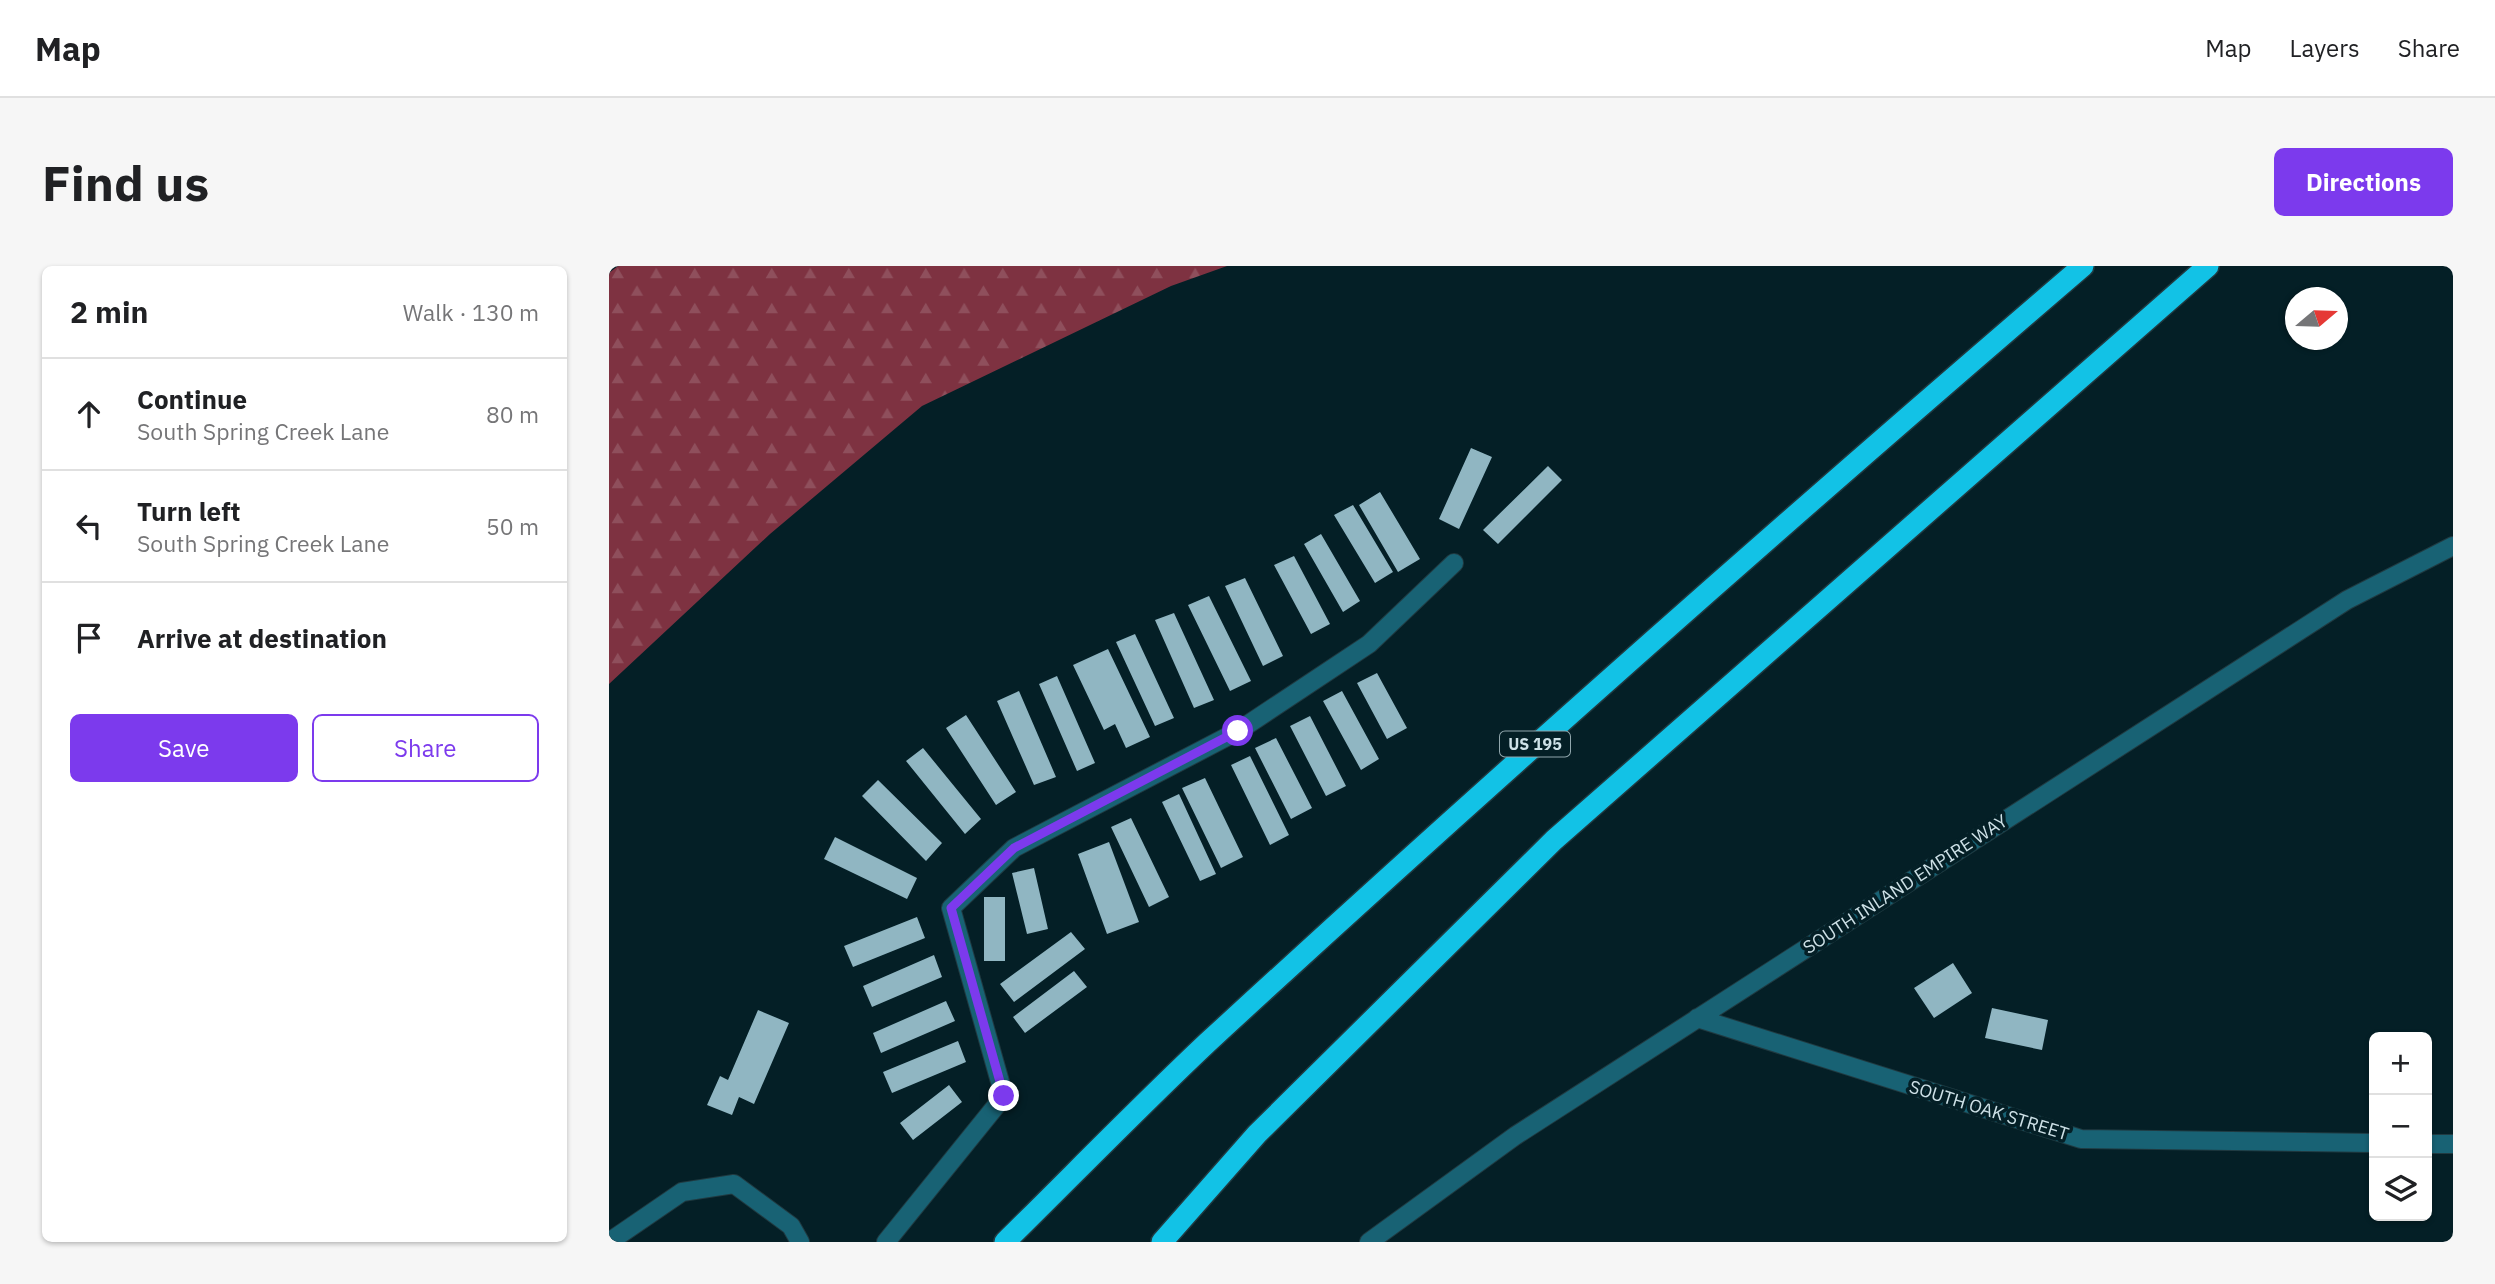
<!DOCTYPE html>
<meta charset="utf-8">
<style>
:root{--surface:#fff;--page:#f6f6f6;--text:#202124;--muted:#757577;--line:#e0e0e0;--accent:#7c3aed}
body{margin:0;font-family:"IBM Plex Sans",sans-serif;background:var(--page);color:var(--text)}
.controls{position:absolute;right:21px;bottom:21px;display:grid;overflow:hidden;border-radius:10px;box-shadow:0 2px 5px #0004}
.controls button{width:63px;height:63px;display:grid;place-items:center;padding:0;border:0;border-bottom:2px solid var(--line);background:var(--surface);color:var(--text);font:35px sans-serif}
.compass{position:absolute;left:1676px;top:21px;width:63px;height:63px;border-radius:50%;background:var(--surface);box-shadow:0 2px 5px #0004;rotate:71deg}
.stop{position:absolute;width:21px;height:21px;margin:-16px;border:5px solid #7c3aed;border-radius:50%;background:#fff}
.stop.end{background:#7c3aed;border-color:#fff;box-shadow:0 2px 7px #0008}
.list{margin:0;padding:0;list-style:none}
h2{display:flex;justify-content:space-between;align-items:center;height:91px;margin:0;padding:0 28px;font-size:30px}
h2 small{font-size:23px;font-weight:400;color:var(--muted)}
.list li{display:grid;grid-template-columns:46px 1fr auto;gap:21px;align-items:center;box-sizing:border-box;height:112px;padding:0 28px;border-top:2px solid var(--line)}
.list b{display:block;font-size:26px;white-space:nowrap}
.list p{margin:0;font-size:23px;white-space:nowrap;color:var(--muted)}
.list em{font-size:23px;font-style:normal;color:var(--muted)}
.actions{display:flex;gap:14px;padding:21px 28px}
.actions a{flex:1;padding:16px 0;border:2px solid var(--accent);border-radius:10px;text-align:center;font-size:24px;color:var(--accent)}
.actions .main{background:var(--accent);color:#fff}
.icon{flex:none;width:38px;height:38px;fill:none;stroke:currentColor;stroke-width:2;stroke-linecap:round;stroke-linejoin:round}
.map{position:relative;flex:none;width:1844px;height:976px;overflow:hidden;border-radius:10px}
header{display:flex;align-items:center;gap:42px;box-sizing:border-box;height:98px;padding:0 35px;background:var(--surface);border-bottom:2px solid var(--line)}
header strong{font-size:33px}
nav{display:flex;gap:38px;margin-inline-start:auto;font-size:24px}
.intro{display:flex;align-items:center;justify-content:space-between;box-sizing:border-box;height:168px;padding:0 42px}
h1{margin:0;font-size:49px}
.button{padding:18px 32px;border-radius:10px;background:var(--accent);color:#fff;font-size:24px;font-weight:700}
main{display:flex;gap:42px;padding:0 42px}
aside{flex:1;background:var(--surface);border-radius:10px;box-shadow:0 2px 5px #0004}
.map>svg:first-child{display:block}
.forest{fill:url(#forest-firs)}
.building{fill:#90b6c2}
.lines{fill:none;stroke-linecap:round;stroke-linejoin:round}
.street-casing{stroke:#203a41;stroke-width:20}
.highway-casing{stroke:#203a41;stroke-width:24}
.street{stroke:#186274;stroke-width:18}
.highway{stroke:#12c2e6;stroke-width:21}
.route{stroke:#7c3aed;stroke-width:9}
.labels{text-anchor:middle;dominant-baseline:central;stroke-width:7;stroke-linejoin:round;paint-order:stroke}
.shield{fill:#041f26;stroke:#91a7ad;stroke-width:2}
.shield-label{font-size:16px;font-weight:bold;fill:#cee1e7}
.street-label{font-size:18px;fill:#cee1e7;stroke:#041f26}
</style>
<header>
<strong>Map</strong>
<nav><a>Map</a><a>Layers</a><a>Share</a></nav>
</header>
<div class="intro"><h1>Find us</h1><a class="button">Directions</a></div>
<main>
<aside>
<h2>2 min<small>Walk · 130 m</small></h2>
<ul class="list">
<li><svg class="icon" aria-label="ahead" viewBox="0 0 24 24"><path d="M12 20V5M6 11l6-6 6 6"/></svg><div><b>Continue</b><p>South Spring Creek Lane</p></div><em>80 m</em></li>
<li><svg class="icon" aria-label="left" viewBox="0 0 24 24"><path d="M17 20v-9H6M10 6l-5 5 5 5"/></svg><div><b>Turn left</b><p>South Spring Creek Lane</p></div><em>50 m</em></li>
<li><svg class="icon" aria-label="arrive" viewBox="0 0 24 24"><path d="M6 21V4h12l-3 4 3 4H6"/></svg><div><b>Arrive at destination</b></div></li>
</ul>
<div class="actions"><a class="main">Save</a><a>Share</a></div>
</aside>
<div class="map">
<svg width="1844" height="976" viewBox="0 0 1844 976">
<defs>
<pattern id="forest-firs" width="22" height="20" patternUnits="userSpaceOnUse" patternTransform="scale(1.75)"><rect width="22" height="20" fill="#7e3241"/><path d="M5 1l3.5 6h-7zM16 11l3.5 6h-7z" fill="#8f4f5c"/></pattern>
</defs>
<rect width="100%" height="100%" fill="#041f26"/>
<path class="forest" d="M9,0h609l-56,20 -249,120 -152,128 -161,150v-411z"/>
<path class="building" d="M862,182l21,9 -33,72 -20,-10z
M939,200l14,14 -64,64 -15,-14z
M771,226l40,67 -22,13 -39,-67z
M744,239l40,67 -18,11 -41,-68z
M712,268l39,67 -17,11 -39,-68z
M685,290l36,68 -19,10 -37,-69z
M636,312l38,78 -20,10 -38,-80z
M600,330l42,85 -21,10 -42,-86z
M565,347l40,87 -20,8 -39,-88z
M526,368l39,84 -19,8 -39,-84z
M499,383l42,88 -24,11 -11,-24 -11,6 -31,-65z
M768,407l30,55 -20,11 -30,-56z
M448,410l38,87 -18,8 -38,-87z
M410,425l37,86 -22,8 -37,-84z
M733,425l37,68 -18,11 -38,-69z
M357,449l50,77 -20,13 -50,-77z
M701,450l36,70 -20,10 -36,-70z
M667,472l36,70 -21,11 -36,-71z
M314,482l58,71 -16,15 -59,-73z
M641,490l39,79 -19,10 -39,-80z
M596,512l38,79 -22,11 -39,-80z
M269,514l64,63 -16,18 -64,-65z
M570,528l37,80 -16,7 -38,-79z
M522,552l38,79 -20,10 -38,-80z
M226,571l82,41 -10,21 -83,-40z
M500,576l30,80 -32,12 -29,-80z
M425,602l14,61 -21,5 -15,-61z
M375,631h21v64h-21z
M308,651l8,21 -72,29 -9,-21z
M462,666l14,17 -71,53 -14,-18z
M325,689l8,22 -70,30 -9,-21z
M1344,697l19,30 -38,25 -20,-30z
M465,705l13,16 -62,46 -12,-16z
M337,735l9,20 -74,32 -8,-20z
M1383,742l56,12 -6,30 -57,-12z
M149,744l31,13 -35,81 -15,-7 -7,18 -25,-10 13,-29 8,4z
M349,775l8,21 -74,31 -9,-21z
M340,819l13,17 -49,38 -13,-17z"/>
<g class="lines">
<g class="street-casing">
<path id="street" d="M1088,752l384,121 293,4
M1818,878h26
M0,976l73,-50 52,-8 57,42 9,16
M277,976l118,-146 -53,-188 63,-60 224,-117 131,-87 85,-81
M760,976l146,-106 832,-536 106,-54"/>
</g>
<g class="highway-casing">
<path id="highway" d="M396,976c68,-67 134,-135 203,-200 287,-264 579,-522 875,-776
M553,976l95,-108 297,-294 654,-574"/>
</g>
<use href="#street" class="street"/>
<use href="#highway" class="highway"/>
</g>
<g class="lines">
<path class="route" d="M395,830l-53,-188 63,-60 224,-117"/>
</g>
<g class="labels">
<rect class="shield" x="891" y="465.5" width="70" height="25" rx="5"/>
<g class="shield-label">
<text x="926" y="478">US 195</text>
</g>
<g class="street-label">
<text transform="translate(1296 618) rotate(-33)">SOUTH INLAND EMPIRE WAY</text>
<text transform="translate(1380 844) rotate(17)">SOUTH OAK STREET</text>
</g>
</g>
</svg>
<div class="controls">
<button>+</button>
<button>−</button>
<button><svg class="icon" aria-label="layers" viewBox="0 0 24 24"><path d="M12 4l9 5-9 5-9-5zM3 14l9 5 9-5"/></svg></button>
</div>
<svg class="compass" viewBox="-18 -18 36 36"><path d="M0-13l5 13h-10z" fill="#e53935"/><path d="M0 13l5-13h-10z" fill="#757577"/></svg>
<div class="stop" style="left:629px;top:465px"></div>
<div class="stop end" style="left:395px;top:830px"></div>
</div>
</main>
